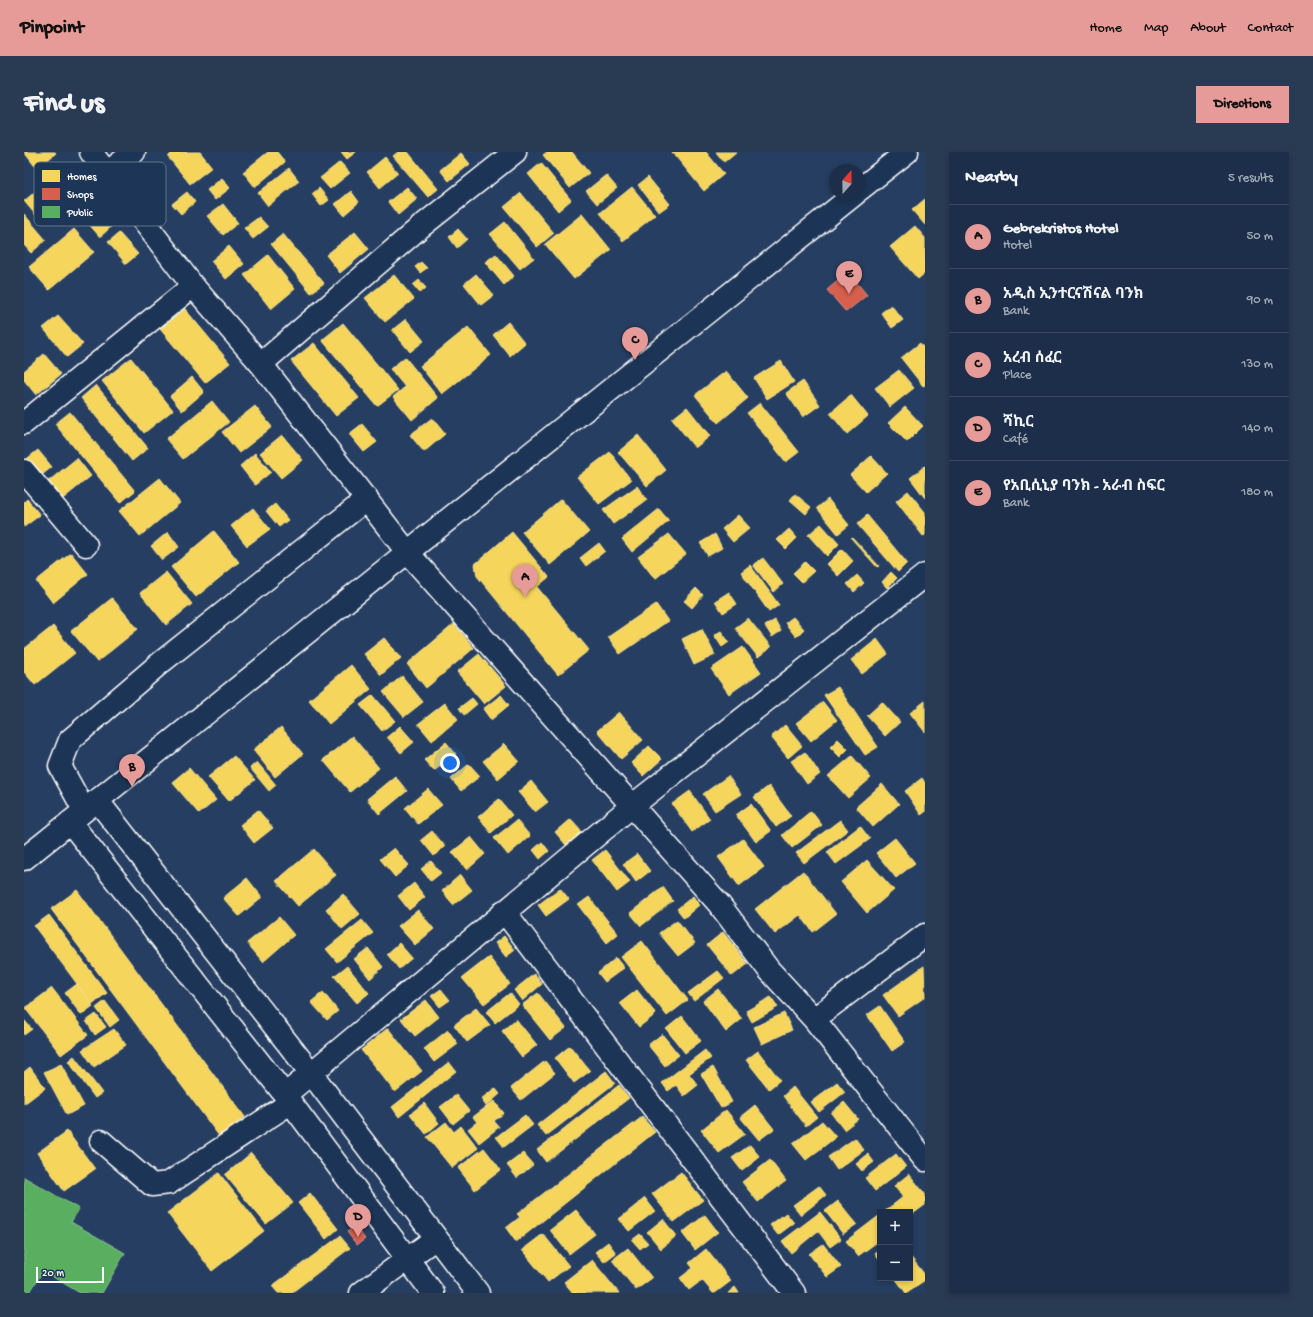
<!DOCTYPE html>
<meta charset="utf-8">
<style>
:root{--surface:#1c2e49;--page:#293a53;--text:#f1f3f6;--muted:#a0a8b4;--line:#3a4a61;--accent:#e69b98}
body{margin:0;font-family:"Gochi Hand","Noto Sans Ethiopic",sans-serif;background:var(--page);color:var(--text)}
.controls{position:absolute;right:12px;bottom:12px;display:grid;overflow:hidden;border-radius:0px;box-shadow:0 2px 6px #0003}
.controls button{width:36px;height:36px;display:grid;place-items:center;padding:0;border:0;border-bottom:1px solid var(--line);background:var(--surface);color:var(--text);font:20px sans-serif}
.compass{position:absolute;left:805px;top:12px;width:36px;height:36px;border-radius:50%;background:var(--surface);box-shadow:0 2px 6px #0003;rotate:20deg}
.scale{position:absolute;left:12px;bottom:10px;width:68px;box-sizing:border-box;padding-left:4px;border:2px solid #fff;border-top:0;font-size:11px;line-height:14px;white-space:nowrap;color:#fff;-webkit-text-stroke:3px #1d3557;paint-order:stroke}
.you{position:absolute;left:426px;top:611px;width:14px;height:14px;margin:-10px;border:3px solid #fff;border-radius:50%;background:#1a73e8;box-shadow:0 0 0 6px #1a73e833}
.badge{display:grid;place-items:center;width:26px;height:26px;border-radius:50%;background:var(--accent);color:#111;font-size:13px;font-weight:700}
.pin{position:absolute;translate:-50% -33px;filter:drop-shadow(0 1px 2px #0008)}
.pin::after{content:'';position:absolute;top:21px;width:14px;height:12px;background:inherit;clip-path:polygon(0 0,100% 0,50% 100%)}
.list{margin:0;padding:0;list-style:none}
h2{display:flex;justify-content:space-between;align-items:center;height:52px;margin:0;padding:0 16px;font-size:17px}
h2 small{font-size:13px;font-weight:400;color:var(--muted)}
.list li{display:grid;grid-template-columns:26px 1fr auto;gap:12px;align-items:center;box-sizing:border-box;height:64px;padding:0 16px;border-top:1px solid var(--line)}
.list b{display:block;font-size:15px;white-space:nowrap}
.list p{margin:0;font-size:13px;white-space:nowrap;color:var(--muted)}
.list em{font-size:13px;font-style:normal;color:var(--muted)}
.map{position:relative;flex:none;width:901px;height:1141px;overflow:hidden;border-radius:0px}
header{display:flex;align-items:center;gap:24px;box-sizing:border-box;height:56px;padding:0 20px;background:var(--accent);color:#111}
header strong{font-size:19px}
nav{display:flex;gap:22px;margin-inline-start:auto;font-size:14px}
.intro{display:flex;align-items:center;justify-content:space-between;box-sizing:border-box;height:96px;padding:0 24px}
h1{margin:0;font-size:28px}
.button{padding:10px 18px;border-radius:0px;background:var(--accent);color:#111;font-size:14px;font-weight:700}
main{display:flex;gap:24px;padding:0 24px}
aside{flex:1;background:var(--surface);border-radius:0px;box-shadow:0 2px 6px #0003}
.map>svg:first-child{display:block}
.homes{fill:#f6d55c;stroke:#f9e28d}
.shops{fill:#d6604d;stroke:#e29082}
.public{fill:#5aae61;stroke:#8cc690}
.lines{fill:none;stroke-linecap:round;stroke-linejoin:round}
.minor-casing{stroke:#fff;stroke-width:25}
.minor{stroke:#1d3557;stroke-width:22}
.key{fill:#1d3557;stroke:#617289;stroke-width:1}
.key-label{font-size:11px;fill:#fff}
</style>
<header>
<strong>Pinpoint</strong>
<nav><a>Home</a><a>Map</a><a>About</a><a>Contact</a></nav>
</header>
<div class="intro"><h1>Find us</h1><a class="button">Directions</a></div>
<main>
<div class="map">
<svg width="901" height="1141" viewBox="0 0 901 1141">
<rect width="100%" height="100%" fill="#263e61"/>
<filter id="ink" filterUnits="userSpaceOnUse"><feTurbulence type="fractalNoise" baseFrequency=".025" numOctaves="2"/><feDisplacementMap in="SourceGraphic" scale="8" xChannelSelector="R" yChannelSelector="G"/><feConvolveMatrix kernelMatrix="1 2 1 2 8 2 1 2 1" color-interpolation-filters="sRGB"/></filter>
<g filter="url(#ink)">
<path class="homes" d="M0,0h31l1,1 -19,16z
M149,0h27l12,15 -22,17 -22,-27z
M244,0h9l8,10 -30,25 -12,-15z
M317,0h15l-9,7z
M374,0h10l30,37 -10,8 -35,-41z
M523,0h25l17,21 -19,15 -27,-33z
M648,0h34l18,22 -20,17z
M692,0h20l-12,10z
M437,1l9,11 -21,17 -9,-11z
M361,5l13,16 -18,15 -13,-16z
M316,10l10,11 -20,16 -10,-11z
M517,11l30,37 -13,11 -30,-37z
M265,16l10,13 -31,25 -10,-13z
M39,17l15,17 -39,33 -15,-18z
M582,23l11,13 -20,16 -11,-13z
M624,25l22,27 -11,8 -21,-27z
M198,26l8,10 -15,12 -8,-10z
M383,35l10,12 -19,16 -10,-13z
M608,35l23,28 -32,26 -23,-28z
M295,36l10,12 -8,6 -9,-12z
M327,39l8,11 -15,13 -9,-11z
M163,40l8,10 -14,12 -9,-10z
M497,41l33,40 -17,14 -33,-40z
M901,47v26l-13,-15z
M199,52l15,19 -15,12 -16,-19z
M75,61l12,14 -11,10 -13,-15z
M0,62l22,26 -15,13 -7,-8z
M558,62l29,36 -37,29 -29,-35z
M235,65l9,10 -15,12 -9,-11z
M481,70l29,36 -14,11 -30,-35z
M891,74l10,12v35l-7,6 -28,-32z
M50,77l20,23 -45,38 -20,-23z
M434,77l9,10 -10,9 -8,-11z
M331,80l14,17 -29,24 -14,-18z
M95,81l19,21 -12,10 -18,-22z
M259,82l41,49 -13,10 -40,-49z
M205,94l15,18 -18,15 -15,-18z
M472,102l18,22 -10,9 -19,-23z
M244,103l27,34 -24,20 -27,-34z
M397,110l6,6 -7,5 -5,-6z
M452,122l18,21 -13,10 -17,-21z
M370,123l20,24 -29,23 -20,-24z
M395,128l7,8 -6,5 -7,-8z
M867,153l12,15 -11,8 -11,-15z
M161,157l45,54 -25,20 -45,-54z
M34,164l25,28 -16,13 -24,-29z
M382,167l18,22 -14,11 -18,-22z
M484,170l17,21 -15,13 -17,-21z
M319,171l55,67 -21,16 -55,-66z
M444,175l23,28 -49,39 -22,-28z
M290,191l45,55 -23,18 -45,-55z
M896,191l5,7v35l-2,1 -22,-28z
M20,202l17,20 -25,21 -12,-15v-9z
M381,205l33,41 -26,22 -19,-23 12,-10 -15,-18z
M107,206l42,52 -29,23 -42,-52z
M757,209l13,21 -27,17 -13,-21z
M875,218l15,18 -24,19 -15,-19z
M702,219l22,27 -30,25 -23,-28z
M168,225l12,15 -22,19 -12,-15z
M779,229l17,24 -17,12 -17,-24z
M72,233l52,63 -16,13 -51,-63z
M827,243l17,21 -21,18 -17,-21z
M188,249l17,21 -46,37 -17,-20z
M736,251l39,49 -13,10 -39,-49z
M231,254l17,21 -33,26 -17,-21z
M663,255l23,29 -15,12 -23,-29z
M881,255l18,19 -16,16 -19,-19z
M46,260l65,79 -15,12 -65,-79z
M408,266l13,16 -21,18 -14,-17z
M338,272l15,18 -13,10 -15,-18z
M258,283l21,25 -22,18 -21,-25z
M614,283l28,35 -19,16 -29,-34z
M14,298l14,17 -14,11 -14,-17z
M586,300l21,28 -32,24 -22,-27z
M231,301l16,19 -16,13 -15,-19z
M847,304l16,17 -21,19 -16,-17z
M53,306l14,18 -37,30 -14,-18z
M901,314v32l-15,-20z
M136,326l20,25 -40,33 -21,-25z
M613,334l10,14 -34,24 -10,-14z
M884,339l17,21v23l-2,1 -27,-35z
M771,342l16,13 -5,7 -16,-14z
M3,347l13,16 -16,12v-25z
M537,347l28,33 -39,33 -28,-33z
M804,347l21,26 -11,9 -21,-26z
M251,352l13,16 -9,7 -13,-16z
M229,356l17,21 -23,17 -16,-20z
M635,357l10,12 -37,31 -10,-13z
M714,363l12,13 -17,14 -11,-13z
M843,363l40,48 -9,9 -41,-48z
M797,372l18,20 -12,12 -19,-21z
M765,377l8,9 -11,11 -9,-9z
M190,379l25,31 -43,35 -25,-30z
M144,380l11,15 -17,13 -11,-14z
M488,380l37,45 -12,10 52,63 -31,25 -81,-99 -2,-12z
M645,382l17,20 -31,25 -17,-22z
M691,382l7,14 -14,8 -8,-13z
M828,385l27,29 -2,1 -26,-29z
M575,391l6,8 -19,15 -6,-8z
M818,397l11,12 -15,15 -11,-12z
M47,401l17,21 -35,29 -17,-22z
M739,406l20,26 -9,8 -21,-27z
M781,410l9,9 -12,11 -9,-9z
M726,413l29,40 -10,7 -28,-40z
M142,420l26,32 -26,21 -26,-32z
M867,420l6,6 -10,10 -5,-6z
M833,423l7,8 -10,9 -7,-8z
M672,436l7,7 -11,13 -8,-7z
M705,440l8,12 -14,9 -8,-12z
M88,446l26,31 -41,33 -26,-31z
M632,452l12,17 -48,33 -12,-17z
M769,465l11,12 -8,8 -11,-14z
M724,466l23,29 -13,10 -23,-29z
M751,468l6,11 -9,6 -7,-11z
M430,472l20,24 -48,40 -19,-24z
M29,474l22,27 -40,32 -11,-13v-23z
M678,477l13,26 -21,10 -12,-26z
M697,479l8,11 -7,5 -8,-12z
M360,486l17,20 -20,17 -17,-21z
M853,487l11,15 -26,20 -11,-14z
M719,495l18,25 -32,22 -18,-25z
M455,502l27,32 -22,18 -27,-32z
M327,513l20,24 -42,35 -20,-24z
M378,524l21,26 -19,15 -21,-25z
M814,535l40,60 -13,8 -41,-60z
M349,543l22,26 -13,10 -22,-26z
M477,543l8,10 -18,15 -8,-11z
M448,546l5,6 -13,11 -5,-7z
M901,549v31l-15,-19z
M799,550l14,18 -26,21 -15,-18z
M858,550l18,20 -15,14 -18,-20z
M421,551l13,16 -26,22 -14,-17z
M595,560l24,28 -22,19 -24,-28z
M761,573l17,21 -14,12 -17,-21z
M376,574l14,16 -13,11 -14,-16z
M257,575l22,27 -28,23 -22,-27z
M328,584l27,32 -29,24 -27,-32z
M814,587l10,10 -8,8 -10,-10z
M422,590l10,12 -22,17 -10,-11z
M480,592l15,17 -21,18 -15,-18z
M625,594l13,13 -19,17 -12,-13z
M781,600l15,22 -13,10 -16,-23z
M210,604l21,24 -26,21 -21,-24z
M828,604l19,22 -23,20 -20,-22z
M233,610l19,23 -7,6 -19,-23z
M445,612l11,12 -19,15 -10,-12z
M165,616l27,32 -17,14 -27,-32z
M371,624l12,15 -28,23 -12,-15z
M704,624l13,18 -26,17 -12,-17z
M898,626l3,5v29l-4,3 -16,-24z
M507,629l17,21 -13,10 -17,-20z
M858,632l17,20 -26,23 -17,-20z
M745,634l22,30 -15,11 -22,-30z
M404,637l14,16 -24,19 -13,-16z
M666,639l20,28 -18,13 -20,-28z
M475,647l13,16 -21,18 -13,-16z
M727,652l20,27 -15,11 -20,-27z
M234,658l15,18 -19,15 -14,-18z
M787,659l11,14 -30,23 -10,-13z
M546,667l12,13 -16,13 -11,-13z
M493,668l13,16 -22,19 -14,-17z
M816,668l8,10 -44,33 -8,-10z
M836,674l10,13 -34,25 -9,-12z
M408,679l13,15 -11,10 -13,-16z
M447,685l14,17 -18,16 -15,-18z
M871,686l20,25 -19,15 -20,-25z
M719,687l21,28 -25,19 -21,-29z
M518,690l7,9 -9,8 -7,-9z
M370,696l15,17 -14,12 -15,-18z
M290,697l22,26 -38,31 -22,-25z
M581,698l25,32 -13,10 -25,-32z
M613,702l13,17 -14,11 -13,-18z
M843,708l27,30 -27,23 -26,-31z
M407,709l10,12 -10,8 -10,-12z
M779,719l33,43 -23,18 -13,-17 -25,19 -20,-25z
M436,723l12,15 -19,15 -11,-14z
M223,726l15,19 -23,19 -16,-18z
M390,731l11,14 -16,13 -11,-14z
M639,735l10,14 -32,25 -11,-13z
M536,736l9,11 -23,17 -8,-11z
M53,738l168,227 -26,19 -168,-227z
M319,742l17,20 -18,15 -16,-20z
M669,744l6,9 -15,13 -7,-9z
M565,745l29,37 -11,9 -29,-38z
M394,758l16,19 -19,16 -17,-19z
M25,763l58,78 -15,11 -58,-78z
M255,765l15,18 -31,27 -16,-19z
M338,768l11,13 -36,29 -11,-13z
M653,768l18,23 -17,13 -19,-23z
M699,780l25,32 -16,12 -25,-31z
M480,784l11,14 -9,7 -11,-14z
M618,789l46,59 -21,16 -46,-59z
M375,791l13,15 -13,11 -12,-15z
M344,796l15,19 -13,12 -16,-20z
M465,805l21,27 -26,20 -22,-26z
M592,806l8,10 -19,14 -7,-9z
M323,814l22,27 -12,10 -23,-27z
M900,814l1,31 -27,19 -15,-21z
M694,819l6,7 -30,23 -6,-8z
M510,822l8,10 -20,17 -8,-11z
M53,832l16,22 -12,9 -16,-22z
M28,836l36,47 -27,20 -36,-47z
M417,837l9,11 -10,7 -9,-11z
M694,837l24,30 -16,13 -23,-31z
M613,838l19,24 -17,13 -19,-24z
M299,840l15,19 -11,9 -16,-18z
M486,841l9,11 -24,19 -9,-11z
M514,841l28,35 -16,12 -28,-35z
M747,845l7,10 -26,15 -6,-11z
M402,848l13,17 -24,19 -14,-17z
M81,849l14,19 -9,7 -14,-19z
M856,854l25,36 -13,9 -25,-36z
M452,856l14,17 -23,17 -13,-17z
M760,861l8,17 -30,14 -8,-17z
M72,862l10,13 -11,8 -9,-14z
M658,864l19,25 -16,12 -19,-24z
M492,867l21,26 -15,12 -20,-26z
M0,868l8,9 -8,6z
M364,876l34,43 -27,21 -34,-42z
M90,877l12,16 -32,22 -12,-17z
M424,878l10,14 -24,18 -10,-13z
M638,882l17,21 -14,11 -17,-21z
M546,894l20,25 -16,12 -19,-25z
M681,898l6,8 -22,16 9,11 -14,11 -8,-11 -8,6 -6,-8z
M734,899l22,29 -11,9 -23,-29z
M50,904l28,37 -7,5 -27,-37z
M521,909l10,12 -34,27 -10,-12z
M425,910l7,9 -57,46 -7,-10z
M37,912l23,42 -17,9 -23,-43z
M6,915l15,21 -21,16v-32z
M689,915l19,35 -11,6 -20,-34z
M582,919l9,12 -69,53 -9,-11z
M813,930l8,10 -26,20 -8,-10z
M595,933l10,13 -83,64 -9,-12z
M769,935l24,30 -11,9 -23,-30z
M471,936l5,6 -14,12 -5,-7z
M432,943l13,16 -16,13 -13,-17z
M470,949l10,12 -10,8 5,6 -20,16 -11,-14 9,-7 -4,-5z
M820,950l14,17 -14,11 -13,-17z
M400,951l15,20 -13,11 -16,-20z
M731,953l19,24 -15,11 -19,-23z
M702,958l19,24 -26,19 -18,-23z
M501,963l8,10 -29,22 -8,-10z
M618,965l13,15 -139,110 -10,-14 14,-11 -3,-3z
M798,969l14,16 -30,23 -13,-16z
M422,970l8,10 7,-6 17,22 -26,20 -25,-31z
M43,979l28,38 -31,22 -27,-38z
M831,986l9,12 -27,20 -9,-13z
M726,993l10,12 -18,14 -10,-13z
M460,996l17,22 -26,20 -17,-22z
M227,1001l42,50 -27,21 -41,-49z
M499,1001l10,12 -16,13 -10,-13z
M844,1002l6,8 -12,9 -6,-7z
M872,1002l10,13 -31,24 -10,-13z
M746,1008l16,21 -28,21 -16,-20z
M657,1020l22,28 -29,22 -22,-28z
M195,1021l45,58 -52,40 -45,-58z
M885,1022l16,20v11l-15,11v-4h-26l19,-15 -9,-11z
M795,1034l7,9 -25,20 -8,-10z
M286,1041l28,36 -12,10 -28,-36z
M621,1046l10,13 -26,20 -10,-12z
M814,1049l19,23 -14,10 -18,-23z
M552,1058l19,24 -26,20 -19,-24z
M796,1060l21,27 -11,8 -12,-16 -27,22 -9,-12z
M762,1061l8,10 -16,12 -8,-10z
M681,1063l13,17 -23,18 -13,-17z
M856,1063v25l-22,16 -12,-15z
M639,1067l13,17 -15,13 -14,-17z
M519,1082l26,32 -21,16 -26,-32z
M616,1082l8,9 -8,6 -8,-9z
M316,1084l10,12 -59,45h-13l-6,-7z
M584,1090l8,11 -12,9 -9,-10z
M799,1092l18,23 -14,10 -18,-23z
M604,1096l24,30 -16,12 -24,-30z
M682,1097l25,32 -16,12h-2l-11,-13 -13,10 -9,-12 13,-10 -4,-5z
M856,1097v11l-5,-7z
M886,1104l15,19v5l-19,13 -11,-15h15z
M568,1108l27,33h-46l-9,-11z
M711,1135l4,6h-11z"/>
<path class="shops" d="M824,120l19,23 -21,17 -19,-22z
M331,1074l10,13 -8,6 -10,-13z"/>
<path class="public" d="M0,1025l55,32 -8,13 54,31 -23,40h-22l-37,-22 -13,21 -6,-3z"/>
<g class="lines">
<g class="minor-casing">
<path id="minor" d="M67,0l102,134 68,78 147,189 311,351 50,66 45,49 111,141
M84,20l26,-20
M835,38l48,-38
M237,212l157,-135 97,-77
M0,271l169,-137
M0,319l62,74
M73,648l214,273 167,220
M60,658l-24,-44 10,-26 89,-76 208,-165
M46,670l215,273 148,198
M0,707l831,-665
M480,759l290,382
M790,867l111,-84
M261,943l347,-289 293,-231
M77,989l51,44 17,-2 121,-80
M337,1141l75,-55"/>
</g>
<use href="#minor" class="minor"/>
</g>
</g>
<rect x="10" y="10" width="132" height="64" rx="6" class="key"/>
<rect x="18" y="18" width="18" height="12" fill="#f6d55c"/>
<rect x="18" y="36" width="18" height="12" fill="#d6604d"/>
<rect x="18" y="54" width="18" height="12" fill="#5aae61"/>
<g class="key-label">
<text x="43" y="28">Homes</text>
<text x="43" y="46">Shops</text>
<text x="43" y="64">Public</text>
</g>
</svg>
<div class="controls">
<button>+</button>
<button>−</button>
</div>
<svg class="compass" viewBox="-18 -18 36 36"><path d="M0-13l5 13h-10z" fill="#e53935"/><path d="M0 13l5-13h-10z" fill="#a0a8b4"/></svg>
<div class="scale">20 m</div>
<div class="you"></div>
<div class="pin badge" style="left:501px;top:445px">A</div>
<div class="pin badge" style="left:108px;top:635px">B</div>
<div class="pin badge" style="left:611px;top:208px">C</div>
<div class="pin badge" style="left:334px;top:1085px">D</div>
<div class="pin badge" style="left:825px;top:142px">E</div>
</div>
<aside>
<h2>Nearby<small>5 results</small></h2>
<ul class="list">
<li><span class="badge">A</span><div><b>Gebrekristos Hotel</b><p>Hotel</p></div><em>50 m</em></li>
<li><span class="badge">B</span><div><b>አዲስ ኢንተርናሽናል ባንክ</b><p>Bank</p></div><em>90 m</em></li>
<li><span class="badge">C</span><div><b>አረብ ሰፈር</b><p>Place</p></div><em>130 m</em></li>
<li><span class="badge">D</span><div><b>ሻኪር</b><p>Café</p></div><em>140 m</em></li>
<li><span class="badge">E</span><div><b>የአቢሲኒያ ባንክ - አራብ ስፍር</b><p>Bank</p></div><em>180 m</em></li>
</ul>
</aside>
</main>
